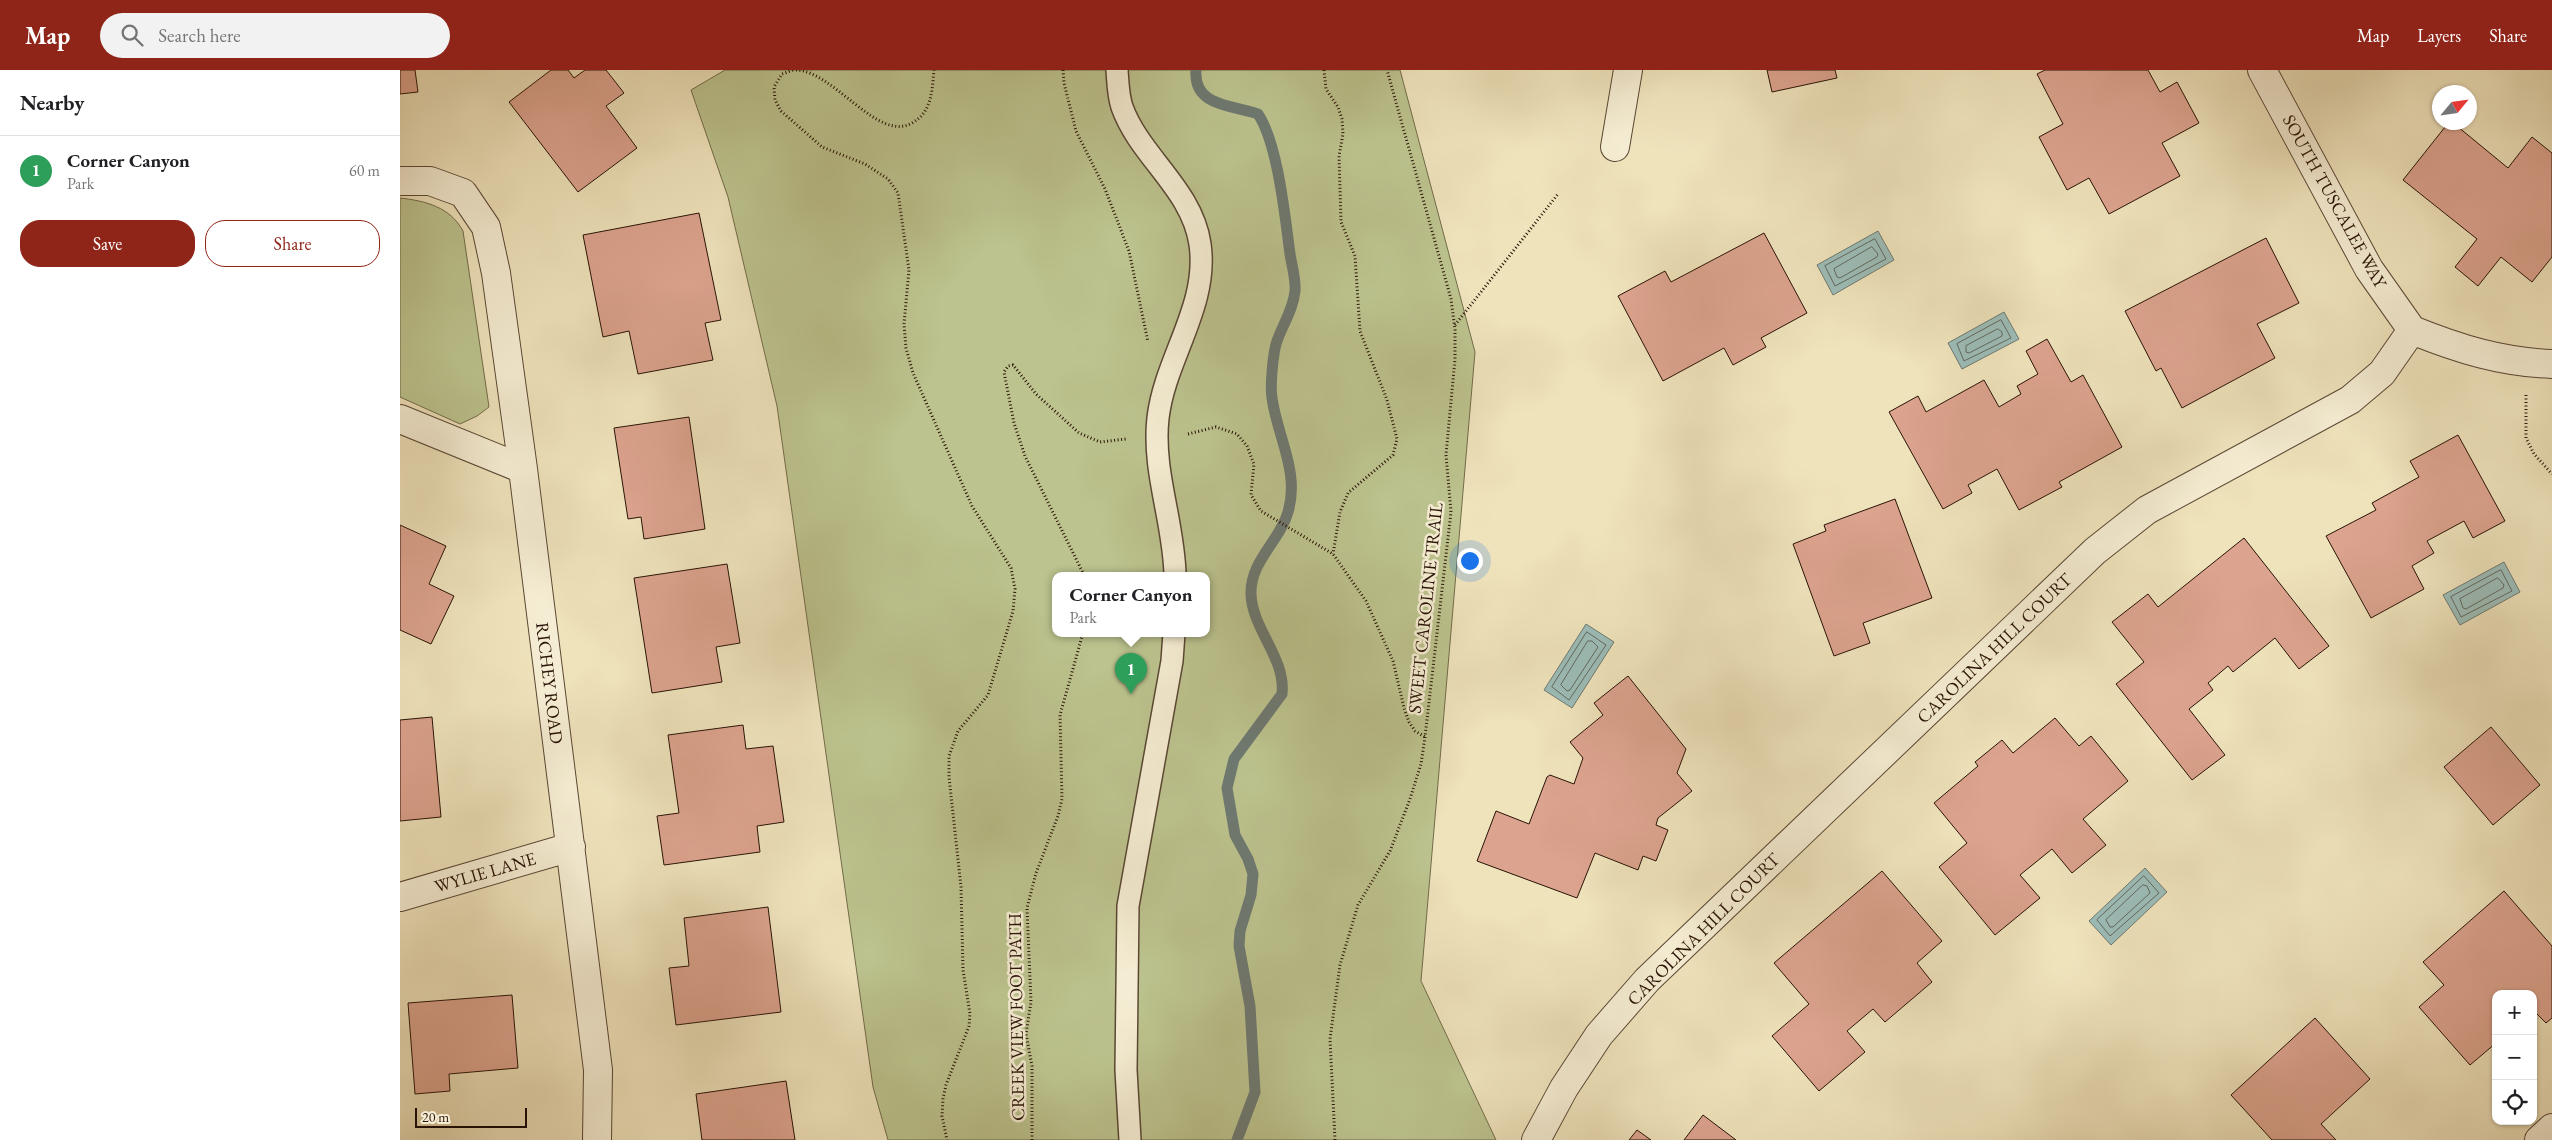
<!DOCTYPE html>
<meta charset="utf-8">
<style>
:root{--surface:#fff;--page:#f2f2f2;--text:#202124;--muted:#757577;--line:#e0e0e0;--accent:#8f2418}
body{margin:0;font-family:"EB Garamond",serif;background:var(--page);color:var(--text)}
.controls{position:absolute;right:15px;bottom:15px;display:grid;overflow:hidden;border-radius:10px;box-shadow:0 1px 4px #0004}
.controls button{width:45px;height:45px;display:grid;place-items:center;padding:0;border:0;border-bottom:1px solid var(--line);background:var(--surface);color:var(--text);font:25px sans-serif}
.compass{position:absolute;left:2032px;top:15px;width:45px;height:45px;border-radius:50%;background:var(--surface);box-shadow:0 1px 4px #0004;rotate:61deg}
.scale{position:absolute;left:15px;bottom:12px;width:112px;box-sizing:border-box;padding-left:5px;border:2px solid #291306;border-top:0;font-size:14px;line-height:18px;white-space:nowrap;color:#291306;-webkit-text-stroke:4px #f5edd3;paint-order:stroke}
.you{position:absolute;left:1069px;top:490px;width:18px;height:18px;margin:-12px;border:4px solid #fff;border-radius:50%;background:#1a73e8;box-shadow:0 0 0 8px #1a73e833}
.badge{display:grid;place-items:center;width:32px;height:32px;border-radius:50%;background:var(--accent);color:#fff;font-size:16px;font-weight:700}
.pin{position:absolute;translate:-50% -41px;filter:drop-shadow(0 1px 2px #0008)}
.pin::after{content:'';position:absolute;top:26px;width:18px;height:15px;background:inherit;clip-path:polygon(0 0,100% 0,50% 100%)}
.popup{position:absolute;left:652px;top:502px;width:158px;height:65px;box-sizing:border-box;display:grid;place-content:center;border-radius:10px;background:var(--surface);filter:drop-shadow(0 1px 4px #0005);font-size:16px;white-space:nowrap;color:var(--muted)}
.popup b{font-size:19px;color:var(--text)}
.popup::after{content:'';position:absolute;left:50%;top:100%;margin-left:-10px;border:10px solid transparent;border-top-color:var(--surface)}
.list{margin:0;padding:0;list-style:none}
h2{display:flex;justify-content:space-between;align-items:center;height:65px;margin:0;padding:0 20px;font-size:21px}
h2 small{font-size:16px;font-weight:400;color:var(--muted)}
.list li{display:grid;grid-template-columns:32px 1fr auto;gap:15px;align-items:center;box-sizing:border-box;height:70px;padding:0 20px;border-top:1px solid var(--line)}
.list b{display:block;font-size:19px;white-space:nowrap}
.list p{margin:0;font-size:16px;white-space:nowrap;color:var(--muted)}
.list em{font-size:16px;font-style:normal;color:var(--muted)}
.actions{display:flex;gap:10px;padding:15px 20px}
.actions a{flex:1;padding:11px 0;border:1px solid var(--accent);border-radius:20px;text-align:center;font-size:18px;color:var(--accent)}
.actions .main{background:var(--accent);color:#fff}
.icon{flex:none;width:28px;height:28px;fill:none;stroke:currentColor;stroke-width:2;stroke-linecap:round;stroke-linejoin:round}
.map{position:relative;flex:none;width:2152px;height:1070px;overflow:hidden}
header{display:flex;align-items:center;gap:30px;box-sizing:border-box;height:70px;padding:0 25px;background:var(--accent);color:#fff}
header strong{font-size:24px}
nav{display:flex;gap:28px;margin-inline-start:auto;font-size:18px}
.search{width:350px;height:45px;background:var(--page);display:flex;align-items:center;gap:12px;box-sizing:border-box;padding:0 18px;border-radius:28px;color:var(--muted);font-size:19px}
main{display:flex}
aside{flex:1;background:var(--surface)}
.map>svg:first-child{display:block}
.green{fill:#bcc38e;stroke:#726b4a;fill-rule:evenodd}
.water{fill:#9cbdb8;stroke:#6e7971}
.lines{fill:none;stroke-linecap:round;stroke-linejoin:round}
.shore{stroke:#62685f;stroke-width:1}
.stream{stroke:#6e7971;stroke-width:11}
.building{fill:#dca38e;stroke:#291306}
.lane-casing{stroke:#5a4734;stroke-width:24}
.street-casing{stroke:#5a4734;stroke-width:30}
.path{stroke:#291306;stroke-width:3;stroke-dasharray:1 2.5;stroke-linecap:butt}
.lane{stroke:#f5edd3;stroke-width:21}
.street{stroke:#f5edd3;stroke-width:28}
.labels{text-anchor:middle;dominant-baseline:central;stroke-width:5;stroke-linejoin:round;paint-order:stroke}
.street-label{font-size:18px;fill:#291306;stroke:#f5edd3}
</style>
<header>
<strong>Map</strong>
<div class="search"><svg class="icon" aria-label="search" viewBox="0 0 24 24"><circle cx="10" cy="10" r="6"/><path d="M15 15l6 6"/></svg>Search here</div>
<nav><a>Map</a><a>Layers</a><a>Share</a></nav>
</header>
<main>
<aside>
<h2>Nearby<small></small></h2>
<ul class="list">
<li><span class="badge" style="background:#2e9e5b">1</span><div><b>Corner Canyon</b><p>Park</p></div><em>60 m</em></li>
</ul>
<div class="actions"><a class="main">Save</a><a>Share</a></div>
</aside>
<div class="map">
<svg width="2152" height="1070" viewBox="0 0 2152 1070">
<rect width="100%" height="100%" fill="#efe3bc"/>
<filter id="stains"><feTurbulence type="fractalNoise" baseFrequency=".004" numOctaves="4"/><feColorMatrix values="0 0 0 0 .2 0 0 0 0 .09 0 0 0 0 .02 0 0 0 .5 -.17"/></filter>
<radialGradient id="worn" r=".72"><stop offset=".6" stop-color="#630" stop-opacity="0"/><stop offset="1" stop-color="#630" stop-opacity=".3"/></radialGradient>
<path class="green" d="M325,0h675l75,282 -54,629 75,159h-608l-15,-53 -96,-681 -49,-209 -37,-107zM656,505h150v58h-150z
M0,128c26,3 50,9 63,33l26,176 -12,9 -17,8 -60,-27z"/>
<path class="water" d="M1478,161l16,29 -61,35 -16,-30z
M1604,242l15,27 -57,30 -14,-26z
M2104,492l16,30 -60,33 -17,-30z
M1186,554l28,18 -42,66 -28,-18z
M1745,798l22,24 -56,53 -22,-24z"/>
<g class="lines">
<path class="shore" d="M1475,169l11,20 -51,27 -10,-20z
M1472,177l6,7 -1,3 -37,21 -3,-1 -3,-8z
M1601,250l10,18 -47,23 -7,-17z
M1598,259l4,3v4l-33,17 -3,-1v-6z
M2101,500l11,21 -51,26 -10,-20z
M2098,508l6,7 -1,3 -37,21 -3,-1 -3,-9z
M1187,562l19,13 -37,55 -17,-13z
M1188,571h4l6,6 -28,43 -3,1 -6,-6z
M1744,806l15,17 -49,43 -13,-16z
M1743,815l4,1 3,7 -37,34h-3l-4,-7z"/>
<path class="stream" d="M796,0c-3,38 39,35 62,44 20,30 27,103 32,140 2,12 6,26 5,37 -2,19 -12,33 -18,50 -4,11 -7,45 -5,57 5,38 28,74 16,114 -8,29 -38,49 -37,82 1,35 35,64 31,100l-48,65 -7,29 8,47 13,24 5,15 -2,21 -11,36 -1,15 11,60 5,86 -18,48"/>
</g>
<path class="building" d="M0,0h15l3,22 -18,2z
M151,0h17l6,8 11,-8h21l18,23 -18,13 31,42 -59,44 -69,-90z
M1367,0h68l2,8 -65,14z
M1645,0h103l12,22 17,-10 22,41 -37,20 18,33 -71,38 -20,-36 -22,12 -28,-53 24,-13 -26,-50z
M2049,52h3l56,46 24,-31 20,16v104l-20,25 -31,-25 -23,29 -23,-19 22,-28 -74,-59z
M299,143l22,107 -16,3 8,37 -75,14 -9,-43 -26,6 -20,-102z
M1364,163l43,80 -46,25 5,9 -33,18 -9,-17 -61,33 -45,-85 47,-25 6,11z
M1866,168l33,65 -42,21 18,34 -93,50 -21,-40 -5,3 -31,-60z
M1647,269l24,43 12,-7 39,72 -63,35 3,5 -43,23 -22,-41 -29,16 4,8 -29,16 -54,-97 29,-16 8,16 58,-32 15,27 22,-13 -4,-8 21,-12 -12,-23z
M289,347l16,112 -61,10 -3,-22 -13,2 -14,-91z
M2058,365l47,86 -32,17 -9,-17 -37,20 7,12 -22,13 12,23 -53,29 -45,-82 50,-26 -4,-7 47,-26 -9,-16z
M1495,429l37,99 -69,25 7,20 -36,13 -41,-112 33,-13 -2,-6z
M0,455l46,21 -17,38 25,12 -23,48 -31,-14z
M1844,468l85,108 -30,23 -24,-31 -42,34 -5,-6 -20,17 5,7 -24,19 36,46 -33,25 -76,-96 28,-22 -32,-40 36,-28 10,13z
M327,494l13,79 -24,4 6,35 -70,11 -18,-115z
M1228,606l58,73 -9,24 15,18 -34,27 -2,7 12,5 -12,31 -13,-5 -5,14 -43,-17 -18,45 -100,-37 19,-50 33,13 18,-47 3,-2 24,9 9,-26 -13,-16 33,-27 -9,-12z
M32,647l9,100 -41,4v-101z
M1655,648l24,28 12,-10 37,45 -45,38 23,26 -34,28 -20,-24 -32,26 20,23 -45,37 -56,-68 28,-24 -33,-40 44,-37 -3,-4 27,-22 11,13z
M343,655l3,24 27,-3 11,76 -27,4 3,26 -96,13 -7,-49 22,-3 -11,-78z
M2091,657l49,58 -47,40 -49,-58z
M1482,801l60,70 -25,22 15,19 -47,40 -12,-13 -26,22 18,21 -46,39 -47,-55 37,-32 -35,-41z
M2104,821l48,55v72l-6,5 -13,-13v-16h-37v49l-26,22 -51,-58 25,-22 -21,-23z
M368,837l13,105 -105,13 -7,-57 20,-2 -5,-48z
M112,925l6,73 -69,6 1,17 -35,3 -7,-91z
M1915,948l55,61 -49,45 15,16h-64l-41,-45z
M386,1011l9,59h-93l-6,-46z
M1303,1045l33,25h-52z
M1237,1060l14,10h-22z"/>
<g class="lines">
<g class="lane-casing">
<path id="lane" d="M717,0c1,13 1,25 5,37 18,50 70,82 78,137 9,62 -35,114 -42,174 -6,53 16,104 17,157
M730,1070l-4,-70 2,-164 44,-245 2,-28"/>
</g>
<g class="street-casing">
<path id="street" d="M1862,0l107,199 43,61
M1215,77l13,-77
M0,111h30l33,12 23,34 10,46 27,196 75,601 -1,70
M0,349l123,50
M0,827l171,-50
M1136,1070l28,-52 35,-53 48,-55 448,-429 52,-41 203,-110 32,-27 30,-43c47,19 89,32 140,34
M2139,1070l13,-12"/>
</g>
<path class="path" d="M393,0l-11,4 -8,13 1,13 6,11 41,36 43,17 23,15 10,14 11,77 -5,54 2,24 7,25 59,133 39,62 4,21 -2,22 -25,84 -30,36 -9,25v21l12,110 2,83 7,44 -1,12 -23,59 -3,14 -1,17 5,24
M396,0c38,1 82,73 116,53 20,-11 20,-32 22,-53
M663,0l1,13 12,48 29,58 24,62 19,91
M924,0l2,19 12,18 4,12 1,15 -4,22 2,66 14,34 5,75 27,69 10,39 -4,16 -45,38 -8,19 -7,42
M1055,255l103,-131
M2126,325v43l8,16 18,20
M788,364l28,-7 21,7 10,12 7,18 -3,31 10,16 72,43 33,47 27,60 11,47 5,14 6,9 10,6
M684,505l-59,-119 -11,-33 -10,-51 4,-6 5,-1 23,29 43,39 21,9 26,-3
M632,1070v-74l-6,-32 5,-32 -4,-94 9,-35 22,-57 4,-17 -2,-84 23,-82
M935,1070l-5,-101 10,-74 18,-60 32,-54 20,-52 11,-35 4,-27 26,-225 -5,-57 9,-96v-29l-4,-31 -64,-229"/>
<use href="#lane" class="lane"/>
<use href="#street" class="street"/>
</g>
<g class="labels">
<g class="street-label">
<text transform="translate(1935 131) rotate(61)">SOUTH TUSCALEE WAY</text>
<text transform="translate(1025 538) rotate(-84)">SWEET CAROLINE TRAIL</text>
<text transform="translate(1594 578) rotate(-44)">CAROLINA HILL COURT</text>
<text transform="translate(150 613) rotate(83)">RICHEY ROAD</text>
<text transform="translate(85 802) rotate(-16)">WYLIE LANE</text>
<text transform="translate(1303 859) rotate(-45)">CAROLINA HILL COURT</text>
<text transform="translate(616 947) rotate(-91)">CREEK VIEW FOOT PATH</text>
</g>
</g>
<rect width="100%" height="100%" filter="url(#stains)"/>
<rect width="100%" height="100%" fill="url(#worn)"/>
</svg>
<div class="controls">
<button>+</button>
<button>−</button>
<button><svg class="icon" aria-label="locate" viewBox="0 0 24 24"><circle cx="12" cy="12" r="6"/><path d="M12 2v4M12 18v4M2 12h4M18 12h4"/></svg></button>
</div>
<svg class="compass" viewBox="-18 -18 36 36"><path d="M0-13l5 13h-10z" fill="#e53935"/><path d="M0 13l5-13h-10z" fill="#757577"/></svg>
<div class="scale">20 m</div>
<div class="you"></div>
<div class="pin badge" style="left:731px;top:624px;background:#2e9e5b">1</div>
<div class="popup"><b>Corner Canyon</b>Park</div>
</div>
</main>
